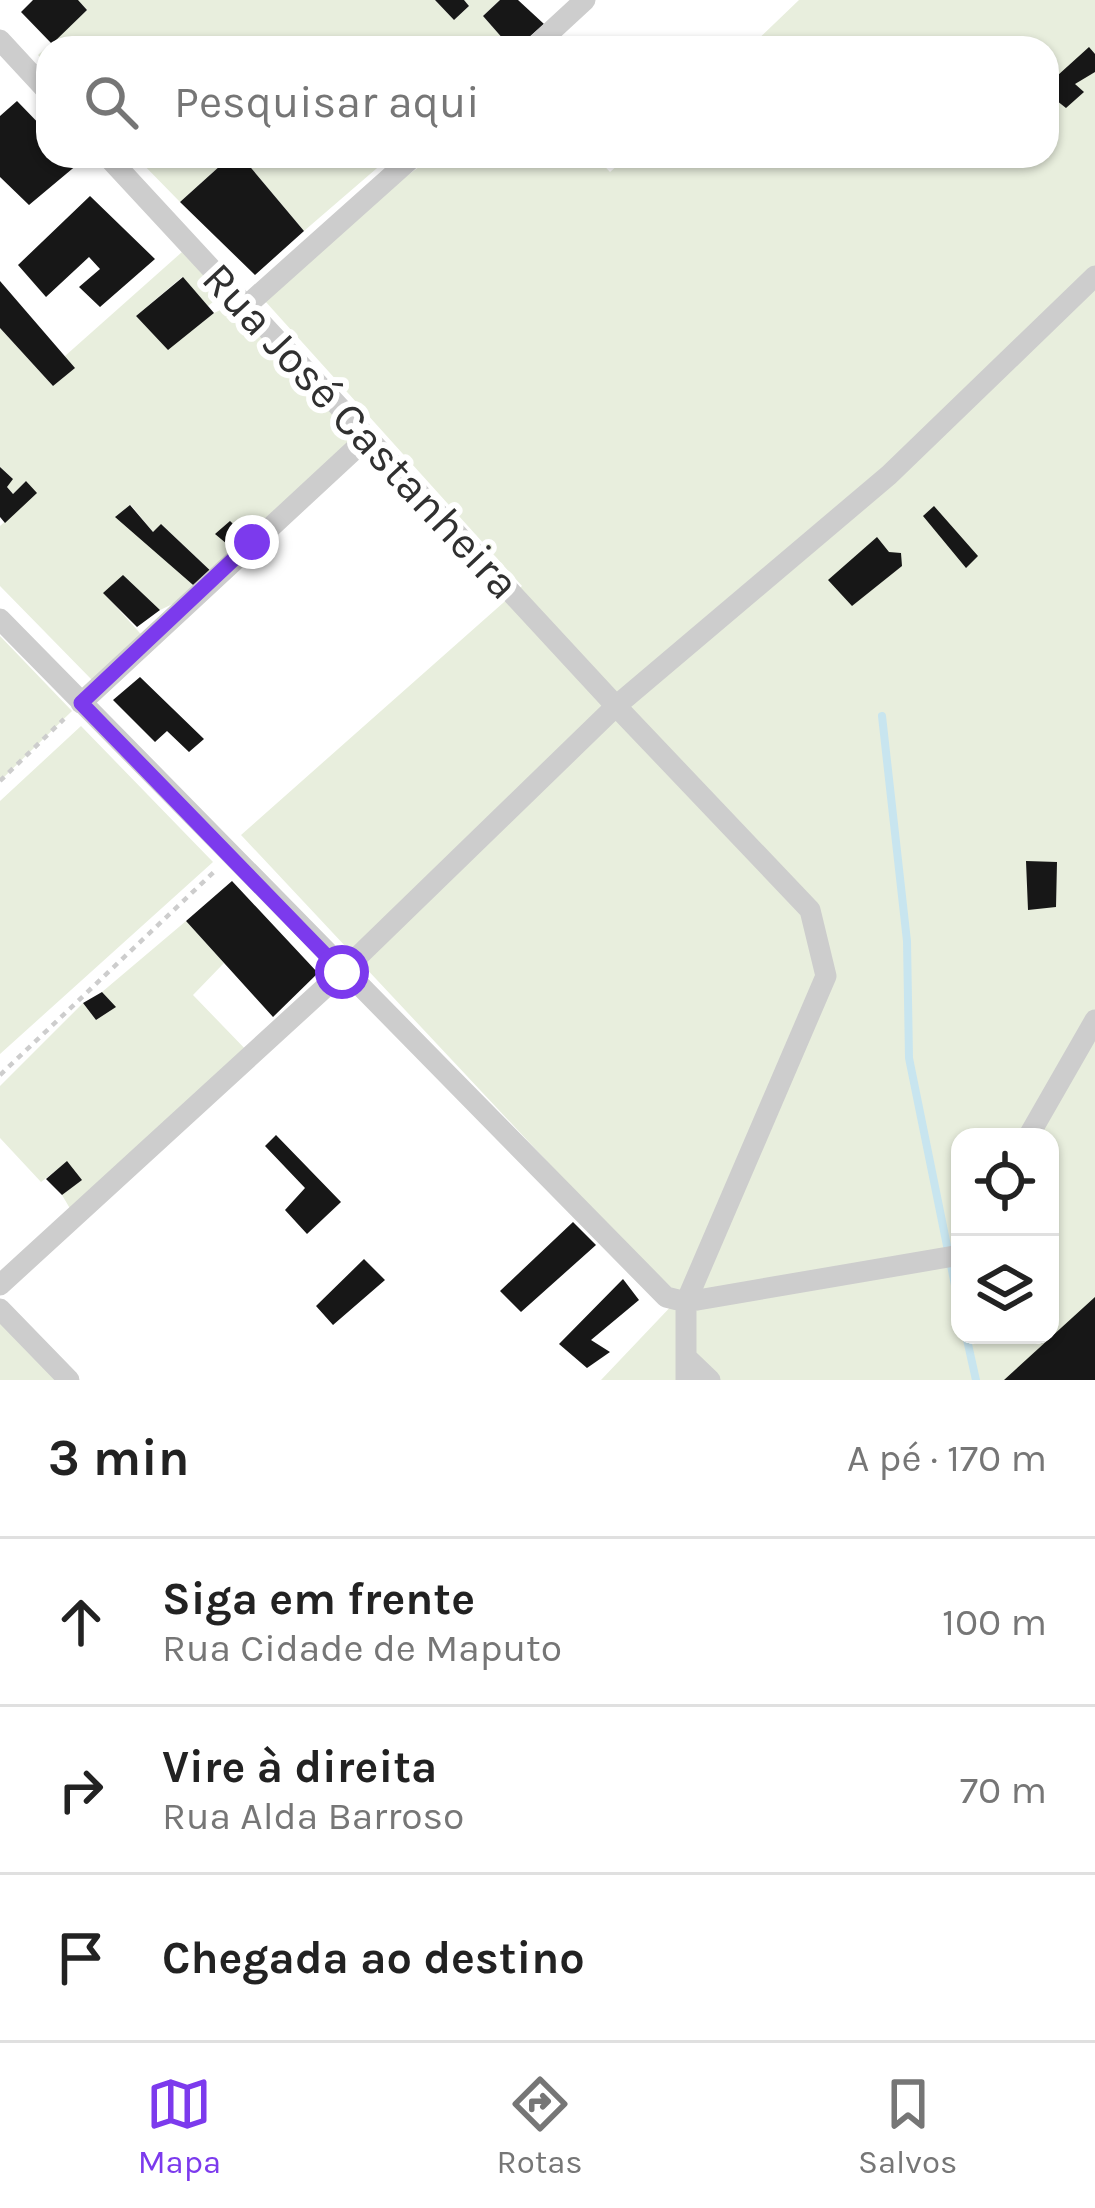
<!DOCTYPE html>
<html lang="pt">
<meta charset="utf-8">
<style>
:root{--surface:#fff;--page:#f6f6f6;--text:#222;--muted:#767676;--line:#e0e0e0;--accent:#7c3aed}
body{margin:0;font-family:Karla,sans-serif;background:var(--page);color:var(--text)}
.controls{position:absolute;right:36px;bottom:36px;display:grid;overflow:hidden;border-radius:24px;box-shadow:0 3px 9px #0004}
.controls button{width:108px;height:108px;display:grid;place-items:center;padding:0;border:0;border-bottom:3px solid var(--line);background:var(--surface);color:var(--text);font:60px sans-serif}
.stop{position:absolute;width:36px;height:36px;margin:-27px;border:9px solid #7c3aed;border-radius:50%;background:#fff}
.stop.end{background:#7c3aed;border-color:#fff;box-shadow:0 3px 12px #0008}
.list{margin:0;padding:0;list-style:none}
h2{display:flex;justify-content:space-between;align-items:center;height:156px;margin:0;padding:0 48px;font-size:51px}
h2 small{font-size:39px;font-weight:400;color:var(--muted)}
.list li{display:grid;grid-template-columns:78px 1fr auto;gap:36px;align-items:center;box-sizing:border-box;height:168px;padding:0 48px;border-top:3px solid var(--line)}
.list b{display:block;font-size:45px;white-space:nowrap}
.list p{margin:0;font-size:39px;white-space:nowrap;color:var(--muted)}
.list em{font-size:39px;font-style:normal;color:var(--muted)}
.icon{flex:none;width:66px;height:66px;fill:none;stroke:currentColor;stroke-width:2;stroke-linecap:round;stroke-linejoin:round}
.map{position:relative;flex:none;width:1095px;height:1380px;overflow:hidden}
.search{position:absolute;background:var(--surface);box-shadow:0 3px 9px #0004;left:36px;right:36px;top:36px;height:132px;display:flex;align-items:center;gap:30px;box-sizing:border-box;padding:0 42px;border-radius:36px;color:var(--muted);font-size:45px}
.sheet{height:660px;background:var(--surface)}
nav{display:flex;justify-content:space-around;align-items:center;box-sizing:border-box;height:168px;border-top:3px solid var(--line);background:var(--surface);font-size:33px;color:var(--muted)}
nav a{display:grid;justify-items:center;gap:6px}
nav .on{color:var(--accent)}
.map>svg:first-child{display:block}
.green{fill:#e8eedd;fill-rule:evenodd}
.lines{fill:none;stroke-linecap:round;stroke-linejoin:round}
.stream{stroke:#c8e5ef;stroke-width:8}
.building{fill:#171717}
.path{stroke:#cdcdcd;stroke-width:4.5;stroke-dasharray:6 6;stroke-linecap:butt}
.minor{stroke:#cdcdcd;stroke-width:21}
.route{stroke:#7c3aed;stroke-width:15}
.labels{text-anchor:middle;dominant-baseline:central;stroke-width:12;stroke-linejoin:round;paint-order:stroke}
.street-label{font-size:45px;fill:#303030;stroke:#fff}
</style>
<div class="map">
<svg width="1095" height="1380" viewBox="0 0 1095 1380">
<rect width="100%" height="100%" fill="#fff"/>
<path class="green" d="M78,0h357l19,20 15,-14 -5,-6h36l-17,16 28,32h-463v17l-10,-10 49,-45z
M799,0h296v1380h-494l76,-80 -436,-465 281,-249 -257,-285 95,-91 74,-54h161l15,16 18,-16h419v-108h-298zM960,1137h90v198h-90z
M135,156h96l-51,46z
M241,156h150l-87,75z
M182,252l47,37 -21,17 -26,-29 -46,39 32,33 46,-36 26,-12 128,136 -116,105 -22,-20 9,32 -23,22 -54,-51 -9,7 -22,-27 -15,11 84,75 -40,19 -37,-34 -19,17 43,48 -55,39 -92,-94v-60l36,-33 -10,-12 -13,13 -6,-7 5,-9 -12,-11v-139l53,58 21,-18 -9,-12z
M0,636l72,75 -72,70z
M81,726l132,136 -213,192v-253z
M186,921l38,42 -31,32 58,60 -176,162 -13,-22 19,-15 -14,-18 -26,20 -41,-44v-52l83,-83 13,17 19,-13 -13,-15z
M0,1316l70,64h-70z"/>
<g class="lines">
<path class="stream" d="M882,716l25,225 2,117 51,252
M966,1335l10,45"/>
</g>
<path class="building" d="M33,0h45l9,10 -35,34 -31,-32z
M435,0h29l5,6 -15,14z
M500,0h18l26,24 -27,24h-6l-28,-32z
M1089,47l6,7v18l-20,12 9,8 -18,16 -19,-15v-8z
M17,101l31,32v23h22l8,8 -49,41 -29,-28v-61z
M231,156h10l63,75 -49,44 -75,-73z
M90,196l65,63 -55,48 -21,-20 21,-18 -11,-12 -43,40 -28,-32z
M183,277l31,36 -46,37 -32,-34z
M0,281l75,87 -22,18 -53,-58z
M0,467l13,12 -6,8 6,7 13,-13 11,12 -32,30 -5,-6z
M130,505l23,27 8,-8 55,52 -16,15 -85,-74z
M934,506l44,50 -12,12 -43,-52z
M230,521l22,21 -13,12 -24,-20z
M877,537l12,15 12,1 1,13 -50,40 -24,-26z
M123,575l37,35 -23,17 -34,-34z
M140,677l64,62 -15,13 -22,-21 -12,11 -42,-42z
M1026,861l31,1 -1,45 -28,3z
M232,881l86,92 -45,44 -87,-96z
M102,992l14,15 -20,13 -13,-17z
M276,1135l65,67 -34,32 -22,-24 20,-22 -40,-42z
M67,1161l15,19 -20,15 -16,-16z
M573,1222l23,23 -75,67 -21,-21z
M364,1259l21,21 -52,45 -17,-19z
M623,1279l16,21 -48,40 19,12 -23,16 -28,-24z
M1095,1297v83h-91z"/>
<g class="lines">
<path class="path" d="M0,781l64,-62
M0,1075l217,-206"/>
<path class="minor" d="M0,40l48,52
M533,48l52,-48
M107,156l509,550 194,204 16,66 -140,326v78
M245,307l169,-151
M0,619l666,678 20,5 274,-47
M81,703l287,-266
M1028,1137l67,-117
M0,1285l342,-313 274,-266 273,-231 206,-199
M0,1309l69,71
M686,1357l24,23"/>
</g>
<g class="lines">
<path class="route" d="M252,542l-171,161 261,269"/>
</g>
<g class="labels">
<g class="street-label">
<text transform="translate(361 431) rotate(47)">Rua José Castanheira</text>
</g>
</g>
</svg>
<div class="controls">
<button><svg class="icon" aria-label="locate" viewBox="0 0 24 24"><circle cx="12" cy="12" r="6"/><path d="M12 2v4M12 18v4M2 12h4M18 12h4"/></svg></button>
<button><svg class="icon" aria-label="layers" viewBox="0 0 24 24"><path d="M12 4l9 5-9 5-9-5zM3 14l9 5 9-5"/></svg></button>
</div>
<div class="stop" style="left:342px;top:972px"></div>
<div class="stop end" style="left:252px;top:542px"></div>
<div class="search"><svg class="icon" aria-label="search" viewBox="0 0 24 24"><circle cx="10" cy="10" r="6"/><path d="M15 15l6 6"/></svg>Pesquisar aqui</div>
</div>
<section class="sheet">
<h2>3 min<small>A pé · 170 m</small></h2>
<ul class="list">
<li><svg class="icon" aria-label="ahead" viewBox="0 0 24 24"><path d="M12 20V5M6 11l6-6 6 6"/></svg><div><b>Siga em frente</b><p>Rua Cidade de Maputo</p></div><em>100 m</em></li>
<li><svg class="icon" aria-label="right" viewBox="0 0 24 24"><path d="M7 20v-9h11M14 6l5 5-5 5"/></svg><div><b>Vire à direita</b><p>Rua Alda Barroso</p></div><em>70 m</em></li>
<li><svg class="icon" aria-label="arrive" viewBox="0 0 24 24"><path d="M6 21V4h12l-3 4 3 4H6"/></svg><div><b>Chegada ao destino</b></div></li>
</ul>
</section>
<nav>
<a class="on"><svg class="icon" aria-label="map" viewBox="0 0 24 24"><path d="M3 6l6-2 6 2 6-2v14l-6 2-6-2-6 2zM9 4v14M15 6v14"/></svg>Mapa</a>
<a><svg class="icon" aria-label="directions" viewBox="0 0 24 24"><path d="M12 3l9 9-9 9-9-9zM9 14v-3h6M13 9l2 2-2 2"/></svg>Rotas</a>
<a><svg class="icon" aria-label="saved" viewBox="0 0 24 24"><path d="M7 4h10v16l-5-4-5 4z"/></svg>Salvos</a>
</nav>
